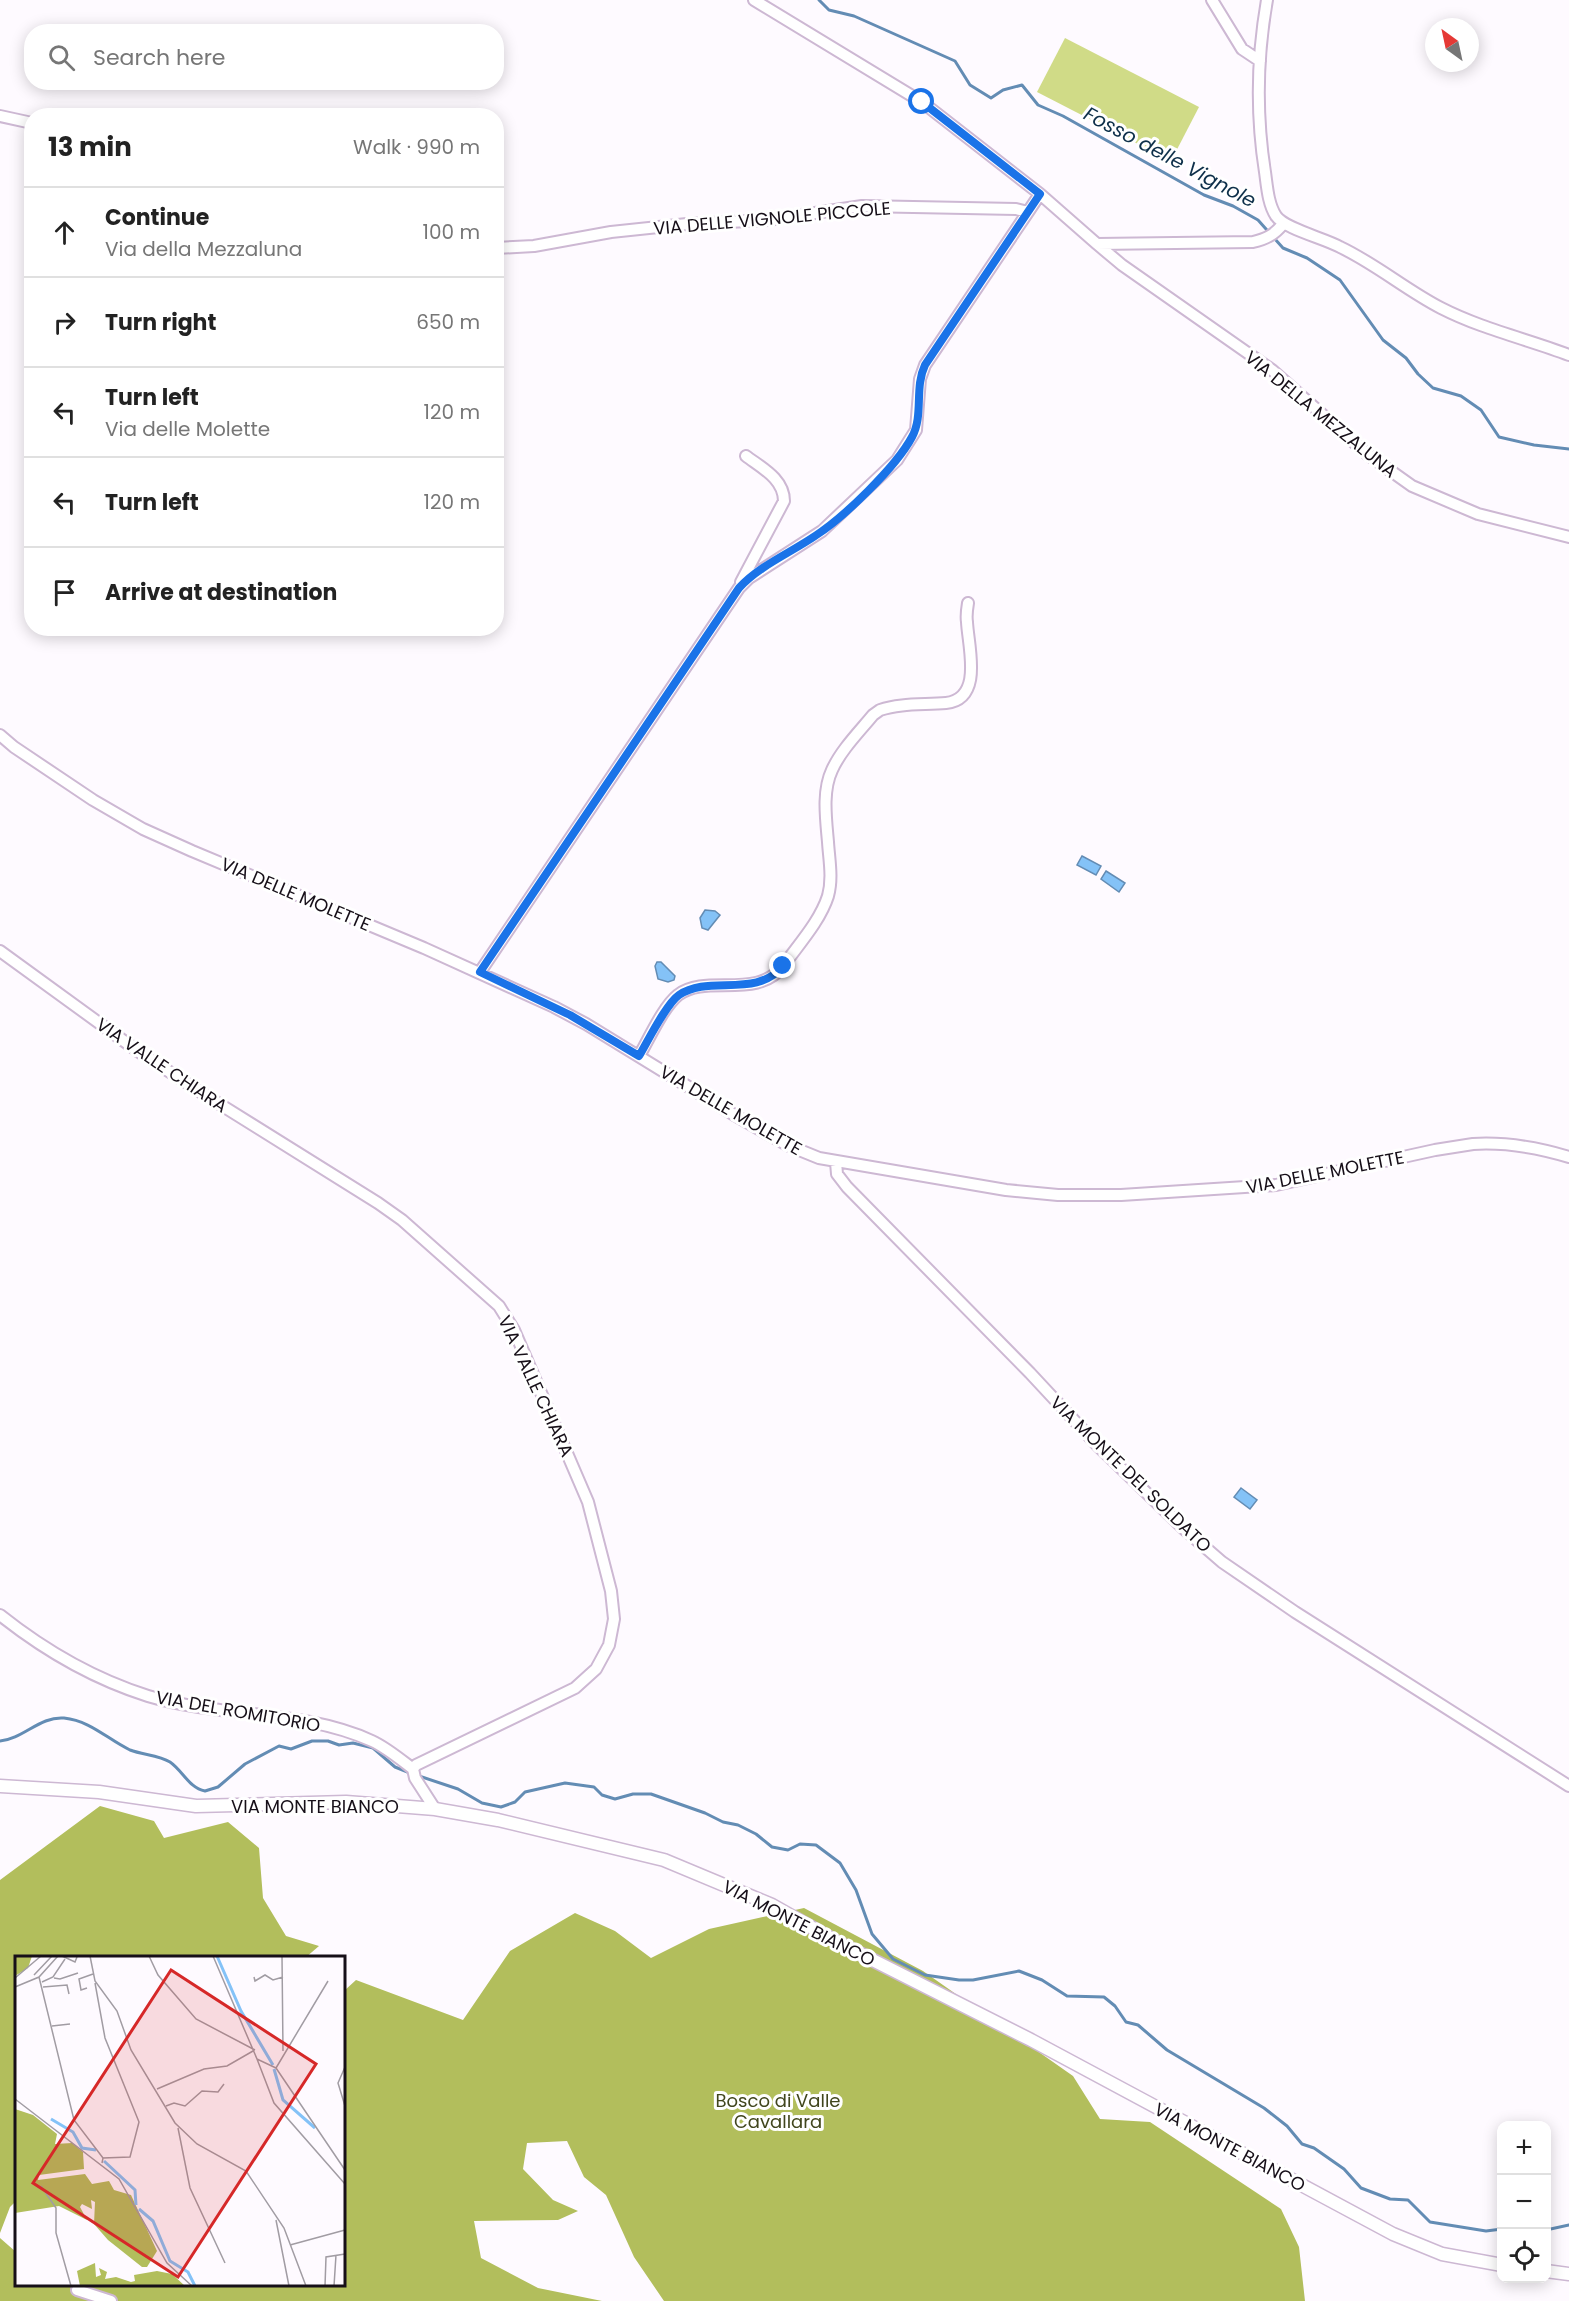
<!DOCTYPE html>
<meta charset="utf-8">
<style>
:root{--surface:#fff;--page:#f2f2f2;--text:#222;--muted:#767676;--line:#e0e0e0}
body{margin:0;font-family:Poppins,sans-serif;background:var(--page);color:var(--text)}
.controls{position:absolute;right:18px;bottom:18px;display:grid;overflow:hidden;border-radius:12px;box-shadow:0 3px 15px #0003}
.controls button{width:54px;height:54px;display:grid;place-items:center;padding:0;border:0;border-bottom:2px solid var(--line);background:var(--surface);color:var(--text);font:30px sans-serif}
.compass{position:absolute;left:1425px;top:18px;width:54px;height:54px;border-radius:50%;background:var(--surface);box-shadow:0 3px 15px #0003;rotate:327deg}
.stop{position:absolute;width:18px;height:18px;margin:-14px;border:4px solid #1a73e8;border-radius:50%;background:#fff}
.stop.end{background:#1a73e8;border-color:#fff;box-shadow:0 2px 6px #0008}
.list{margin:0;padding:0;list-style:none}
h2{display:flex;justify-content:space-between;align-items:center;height:78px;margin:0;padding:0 24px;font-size:26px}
h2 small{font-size:20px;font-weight:400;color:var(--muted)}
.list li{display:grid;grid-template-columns:39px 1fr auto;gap:18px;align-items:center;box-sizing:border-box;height:90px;padding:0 24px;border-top:2px solid var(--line)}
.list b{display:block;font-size:22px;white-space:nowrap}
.list p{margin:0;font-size:20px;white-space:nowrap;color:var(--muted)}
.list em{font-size:20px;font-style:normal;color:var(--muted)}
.icon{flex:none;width:33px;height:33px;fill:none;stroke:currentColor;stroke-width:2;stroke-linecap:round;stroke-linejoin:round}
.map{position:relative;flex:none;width:1569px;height:2301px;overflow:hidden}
.search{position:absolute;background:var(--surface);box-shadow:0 3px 15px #0003;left:24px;top:24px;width:480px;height:66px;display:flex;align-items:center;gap:15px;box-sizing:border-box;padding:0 21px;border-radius:24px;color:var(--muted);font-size:22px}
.panel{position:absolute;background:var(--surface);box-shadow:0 3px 15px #0003;left:24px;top:108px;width:480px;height:528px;border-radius:24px}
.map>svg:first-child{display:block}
.green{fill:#d0db87}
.forest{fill:#b2be5c}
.water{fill:#84c2f7;stroke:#638cb4;stroke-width:1.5}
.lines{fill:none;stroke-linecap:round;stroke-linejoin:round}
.stream{stroke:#638cb4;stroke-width:3}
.minor-casing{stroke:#cdb8d3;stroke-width:14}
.major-casing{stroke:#cdb8d3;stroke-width:15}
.minor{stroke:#fff;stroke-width:10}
.major{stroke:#fff;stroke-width:12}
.route{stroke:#1a73e8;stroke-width:8}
.labels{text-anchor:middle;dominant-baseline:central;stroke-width:6;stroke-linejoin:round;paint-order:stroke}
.street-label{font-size:18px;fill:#160f18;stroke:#fff}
.park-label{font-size:18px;fill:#41461d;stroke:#fff}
.water-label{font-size:20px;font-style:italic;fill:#0e304a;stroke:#fff}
.inset-river{fill:none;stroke:#84c2f7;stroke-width:3}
.inset-road{fill:none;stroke:#a19ca3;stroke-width:1.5}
.view{fill:#d62828;fill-opacity:0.15;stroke:#d62828;stroke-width:3}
.inset-edge{fill:none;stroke:#160f18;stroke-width:3}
</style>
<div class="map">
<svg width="1569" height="2301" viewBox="0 0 1569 2301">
<rect width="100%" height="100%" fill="#fefaff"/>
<path class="green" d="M1065,38l134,69 -28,54 -134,-69z"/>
<path class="forest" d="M100,1806l54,15 10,17 64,-16 31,26 4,50 23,38 33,10 -14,12h-289v243l-6,6 -10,26v-353z
M804,1908l119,63 150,105 27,43 50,3 131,87 18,38 6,54h-641l-30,-44 -28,-62 -22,-18 -17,-36 -40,2 -4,26 30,31 25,11 -20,9 -84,1 7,37 57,30 64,13h-602v-63l16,14v32h328v-293l12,-11 107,40 47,-69 65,-38 40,18 36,27 58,-29z"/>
<path class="water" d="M1082,856l19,10 -5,9 -19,-10z
M1106,871l19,12 -6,9 -18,-13z
M705,910l10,1 5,4 -12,15 -6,-2 -2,-10z
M657,962h4l14,14 -1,4 -6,2 -10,-3 -3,-13z
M1241,1488l16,12 -7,9 -16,-12z"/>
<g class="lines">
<path class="stream" d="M819,0l10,10 25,6 101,45 15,24 21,13 12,-8 19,-5 16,20 25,11 141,79 29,11 25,14 25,28 24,10 33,22 43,60 23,18 12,16 15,14 28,8 20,14 18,27 35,8 35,4
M0,1741c23,-2 40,-25 64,-23 27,3 43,21 66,32 13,5 29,5 40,12 13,9 19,26 35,29l13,-4 27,-23 34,-18 12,3 21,-8h16l11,4 14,-2 20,5 22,19 15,6
M416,1775l42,14 24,14 19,4 14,-5 10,-10 40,-9 29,4 8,8 13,4 18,-5h18l54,19 18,9 15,3 18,9 16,13 16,3 12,-6 16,1 24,18 16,27 16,44 21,25 32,16 34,5h14l46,-9 23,9 25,16 37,1 11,9 11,16 12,3 29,25 97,58 23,18 15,18 12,4 30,21 17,19 29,11 18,1 22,22 56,9 16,-2
M1546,2230l23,-5"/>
<g class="minor-casing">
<path id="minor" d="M754,0l168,102 118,92 57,50
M1212,0l30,49 18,12
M1267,0c-10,57 -11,115 -2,172 2,14 3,32 11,44 9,13 48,22 64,31 36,17 66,43 101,61 41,21 86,31 128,47
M0,116l32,7
M1283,224c-9,11 -17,15 -30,18l-156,2 25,21 150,105 95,84 45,32 66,28 91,23
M496,248l38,-2 77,-14 76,-8 81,-4 94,-14 154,3 12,3 12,-18
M741,582l43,-81c0,-22 -22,-33 -38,-45
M0,735l14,12 79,53 50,29 49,22 232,97 130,59 32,17 150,92 51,29 32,13 187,32 52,5h63l155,-10 159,-35 38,-6c32,-2 66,4 96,13
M0,951l139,101 66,43 173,108 24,17 97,86 15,24 74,172 23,89 3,28 -5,26 -13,24 -21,19 -159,77 -3,4 2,9 20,31
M480,972l259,-384 10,-10 73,-47 75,-71 19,-30 4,-51 5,-14 103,-153
M639,1056c10,-17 24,-49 39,-61 29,-22 79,6 106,-30 15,-21 36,-44 44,-69 5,-18 1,-37 0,-54 -2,-23 -6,-51 4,-72 9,-20 27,-38 41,-55l7,-5c20,-7 44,-5 66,-7 38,-4 22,-57 21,-81 -1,-6 0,-13 1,-19
M836,1162l1,12 10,13 183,186 67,72 87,84 38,33 73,50 274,174
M0,1615c44,35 94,64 148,81 73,22 154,13 224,45 15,7 28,18 41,28
M77,2290l34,11"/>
</g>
<g class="major-casing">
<path id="major" d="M0,1786l99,6 97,14 150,-4 89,7 63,11 166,40 108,45 67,38 192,97 362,194 49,20 60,11
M1546,2271l23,3"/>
</g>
<use href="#minor" class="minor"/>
<use href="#major" class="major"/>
</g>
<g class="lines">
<path class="route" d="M783,966c-27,33 -74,8 -104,29 -13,9 -31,46 -40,61l-69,-41 -90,-43 259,-384c20,-22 51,-35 76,-52 28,-18 81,-69 97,-99 12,-22 2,-49 13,-72l115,-171 -118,-92"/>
</g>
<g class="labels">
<g class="street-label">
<text transform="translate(772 218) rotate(-5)">VIA DELLE VIGNOLE PICCOLE</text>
<text transform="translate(1321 414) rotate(39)">VIA DELLA MEZZALUNA</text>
<text transform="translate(296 894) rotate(23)">VIA DELLE MOLETTE</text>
<text transform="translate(162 1065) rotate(34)">VIA VALLE CHIARA</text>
<text transform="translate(731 1110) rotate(30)">VIA DELLE MOLETTE</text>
<text transform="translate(1325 1172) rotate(-11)">VIA DELLE MOLETTE</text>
<text transform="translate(536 1386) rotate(65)">VIA VALLE CHIARA</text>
<text transform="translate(1131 1474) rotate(44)">VIA MONTE DEL SOLDATO</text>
<text transform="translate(238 1711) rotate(10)">VIA DEL ROMITORIO</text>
<text x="315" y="1806">VIA MONTE BIANCO</text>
<text transform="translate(799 1923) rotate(27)">VIA MONTE BIANCO</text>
<text transform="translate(1230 2147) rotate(28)">VIA MONTE BIANCO</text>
</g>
<g class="park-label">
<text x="778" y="2100">Bosco di Valle<tspan x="778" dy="21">Cavallara</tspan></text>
</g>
<g class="water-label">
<text transform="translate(1170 157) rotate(28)">Fosso delle Vignole</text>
</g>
</g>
<g transform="translate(15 1956)">
<rect width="330" height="330" fill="#fefaff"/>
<path d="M0,0h17l-4,12 -13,8zM0,153l18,6 24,19 -2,10 17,-1 11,9 1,17 -45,6 -1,5 47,-6 7,10 17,-3 5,9 17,5 26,56 -10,16h-5l-34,-27 -14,-16 1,-22 -4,-2 1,9 -10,-5 -2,3 7,13 -28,-14 -44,7zM80,307l1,14 5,-2 -2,-7 8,4 -2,7 11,-2 15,5 4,-1 -1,-6 23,-4 15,3 13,12h-105l-3,-15z" fill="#b2be5c"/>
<path class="inset-river" d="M202,0l24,55 32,54M259,113l9,31 32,28M36,163l22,13 9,16 14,2M89,205l31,29 1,15M124,253l14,12 17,40 18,11 7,14"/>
<path class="inset-road" d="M47,0l13,6 2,-5M75,0l5,25 22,30 14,39 44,73 22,21 49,27 38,57 22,58M134,0l9,19 38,44 59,31M198,0l44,103M267,0l1,95M19,19l18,-19M24,21l35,143 29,38M239,21l1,4 10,-6 8,5 10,-3M0,22l26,-22M39,22l6,1 18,-6M27,26l11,-5 12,-18M80,27l10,55 34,84 -9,35 -27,1 -1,5M0,31l24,-10 19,-21M28,31l24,-2 2,9M72,32l-6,2 -2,-11 14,-5M37,70l18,-2M330,111l-7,16 7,23M261,112l-19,-9 17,44 71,81M261,112l69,102M261,112l52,-87M142,133l47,-20 23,-3 26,-15M0,143l104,80 48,84 25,23M151,150l8,-3 11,3 17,-15 16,1 6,-8M163,172l12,60 35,75M26,230l15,22v25l15,53M261,264l13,66M275,289l55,-15M310,330l1,-29 19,-3M319,330l2,-31"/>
<path class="view" d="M156,14l145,94 -138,213 -145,-94z"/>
<rect width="330" height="330" class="inset-edge"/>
</g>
</svg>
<div class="controls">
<button>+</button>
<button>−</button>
<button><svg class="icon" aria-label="locate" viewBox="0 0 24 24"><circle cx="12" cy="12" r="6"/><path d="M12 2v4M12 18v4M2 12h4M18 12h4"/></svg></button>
</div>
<svg class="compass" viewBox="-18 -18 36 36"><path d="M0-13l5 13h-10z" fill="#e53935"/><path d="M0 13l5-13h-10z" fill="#767676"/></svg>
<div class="stop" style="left:922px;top:102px"></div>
<div class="stop end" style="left:783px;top:966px"></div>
<div class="search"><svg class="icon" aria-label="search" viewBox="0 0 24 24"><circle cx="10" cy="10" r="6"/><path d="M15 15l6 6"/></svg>Search here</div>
<section class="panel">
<h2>13 min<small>Walk · 990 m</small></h2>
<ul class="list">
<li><svg class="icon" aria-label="ahead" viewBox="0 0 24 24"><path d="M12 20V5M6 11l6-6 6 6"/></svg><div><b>Continue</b><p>Via della Mezzaluna</p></div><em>100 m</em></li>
<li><svg class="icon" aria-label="right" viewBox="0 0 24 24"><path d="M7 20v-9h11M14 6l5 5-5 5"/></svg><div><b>Turn right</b></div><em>650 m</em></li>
<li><svg class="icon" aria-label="left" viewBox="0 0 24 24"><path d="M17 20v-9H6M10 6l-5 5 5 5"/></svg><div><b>Turn left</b><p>Via delle Molette</p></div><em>120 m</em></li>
<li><svg class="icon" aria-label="left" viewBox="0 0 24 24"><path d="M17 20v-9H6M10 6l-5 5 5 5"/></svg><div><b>Turn left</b></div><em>120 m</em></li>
<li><svg class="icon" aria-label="arrive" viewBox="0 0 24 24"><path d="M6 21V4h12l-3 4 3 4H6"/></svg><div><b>Arrive at destination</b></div></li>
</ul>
</section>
</div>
